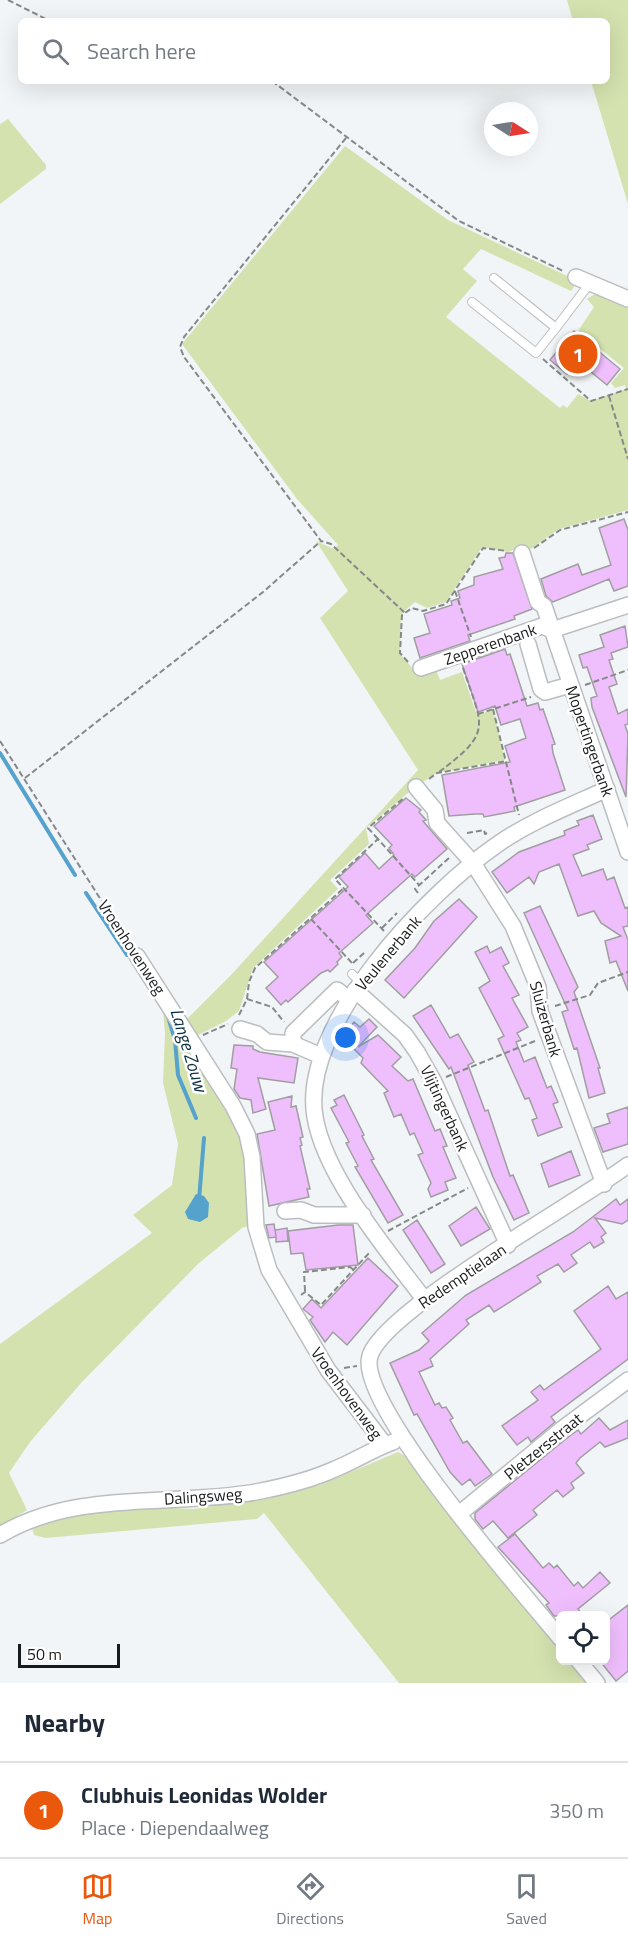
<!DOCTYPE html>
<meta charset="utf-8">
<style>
:root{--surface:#fff;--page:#f6f6f7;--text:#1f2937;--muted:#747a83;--line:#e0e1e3;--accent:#ea580c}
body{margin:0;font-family:"Titillium Web",sans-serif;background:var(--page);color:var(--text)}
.controls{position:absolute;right:18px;bottom:18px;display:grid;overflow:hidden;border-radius:9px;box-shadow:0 6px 24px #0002}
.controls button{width:54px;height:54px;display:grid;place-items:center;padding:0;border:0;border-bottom:2px solid var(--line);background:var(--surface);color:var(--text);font:30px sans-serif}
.compass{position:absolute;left:484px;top:102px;width:54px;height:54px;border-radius:50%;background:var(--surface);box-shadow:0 6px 24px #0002;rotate:102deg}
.scale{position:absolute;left:18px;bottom:15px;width:102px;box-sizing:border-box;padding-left:6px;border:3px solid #18191a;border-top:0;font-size:16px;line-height:21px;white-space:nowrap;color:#18191a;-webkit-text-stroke:4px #fff;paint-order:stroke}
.you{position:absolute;left:346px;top:1038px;width:21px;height:21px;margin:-15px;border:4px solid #fff;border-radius:50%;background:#1a73e8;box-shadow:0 0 0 9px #1a73e833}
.badge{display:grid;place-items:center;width:39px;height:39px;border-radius:50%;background:var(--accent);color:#fff;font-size:20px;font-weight:700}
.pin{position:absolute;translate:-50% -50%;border:3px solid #fff;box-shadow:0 2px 6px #0006}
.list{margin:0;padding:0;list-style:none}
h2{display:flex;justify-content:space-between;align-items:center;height:78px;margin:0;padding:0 24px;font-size:26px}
h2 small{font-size:20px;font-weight:400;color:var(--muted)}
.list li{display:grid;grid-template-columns:39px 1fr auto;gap:18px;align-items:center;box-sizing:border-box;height:96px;padding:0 24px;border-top:2px solid var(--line)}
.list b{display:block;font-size:22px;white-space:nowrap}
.list p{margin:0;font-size:20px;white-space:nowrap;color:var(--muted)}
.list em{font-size:20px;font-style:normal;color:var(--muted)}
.icon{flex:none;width:33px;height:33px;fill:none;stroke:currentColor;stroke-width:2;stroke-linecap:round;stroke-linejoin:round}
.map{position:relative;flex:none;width:628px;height:1683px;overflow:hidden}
.search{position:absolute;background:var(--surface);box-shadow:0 6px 24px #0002;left:18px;right:18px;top:18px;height:66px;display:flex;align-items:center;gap:15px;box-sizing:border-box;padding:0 21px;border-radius:9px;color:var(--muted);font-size:22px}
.sheet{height:174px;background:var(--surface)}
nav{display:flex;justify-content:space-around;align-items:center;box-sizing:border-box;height:84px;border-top:2px solid var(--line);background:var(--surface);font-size:16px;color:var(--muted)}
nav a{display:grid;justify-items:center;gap:3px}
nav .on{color:var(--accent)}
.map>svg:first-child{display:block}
.green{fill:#d4e2af}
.water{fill:#55a2cd}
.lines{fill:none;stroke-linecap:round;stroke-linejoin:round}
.stream{stroke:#55a2cd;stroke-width:4}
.building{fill:#efbffd;stroke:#a09ea0;stroke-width:1.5}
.service-casing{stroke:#bbbec0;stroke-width:10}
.minor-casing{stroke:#bbbec0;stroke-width:18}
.path{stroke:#868889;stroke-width:2;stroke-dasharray:6 3;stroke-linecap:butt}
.service{stroke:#fff;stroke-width:8}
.minor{stroke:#fff;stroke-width:15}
.labels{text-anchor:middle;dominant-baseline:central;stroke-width:5;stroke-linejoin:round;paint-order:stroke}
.street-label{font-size:16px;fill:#18191a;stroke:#fff}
.water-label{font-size:18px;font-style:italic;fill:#0c2f41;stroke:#fff}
</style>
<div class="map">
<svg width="628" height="1683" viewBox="0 0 628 1683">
<rect width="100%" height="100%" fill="#f2f5f7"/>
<path class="green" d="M567,0h61v204l-37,-123h16v-60h-34z
M8,119l38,46v4l-46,35v-80z
M345,146l103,74 130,61 -7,10 -90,-42 -18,20 14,12 -31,36 114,91 3,-3 4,3 11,-14 13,7 35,-12 -1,-4 -10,3 -4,-5 13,-15 -46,-37 16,-24 -7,-8 10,-6 31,10v207l-69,19 -34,24 -3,-6 -14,5 -26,-5 -36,55 -19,6 -12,-6 -14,12 -1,40 15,17 21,-1 4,10 22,-8 15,43 16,-5 12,50 -68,13 -22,14 -49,41 3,16 -39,36 8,9 -85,79 -14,43 -13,10 -30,15 -11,-15 46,-46 187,-205 -98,-152 28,-27 -32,-50 18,8 4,-4 -41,-46 -115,-155z
M162,1002l78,128 7,17 4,78 -9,3 -43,35 -118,120 -51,59 -21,31 18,37 -27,17v-183l152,-111 -19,-18 39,-30 6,-41 -15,-61 2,-50z
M398,1452l10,6 39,52 113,138v12l11,1 18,22h-190l-135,-170 -7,6 -211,19 -12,-3 -2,-7 26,-9 49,-9 52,-3 34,2 73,-10 54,-14z"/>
<path class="water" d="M196,1194l8,2 5,7 -1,14 -8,5 -12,-3 -3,-7z"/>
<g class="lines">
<path class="stream" d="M0,753l75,122
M86,893l41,62
M168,1017l7,23 3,35 18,43
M199,1200l5,-62"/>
</g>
<path class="building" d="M574,331l46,38 -13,16 -27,-22 -2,4 -3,-3 -8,10 -17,-14z
M624,519l4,11v56l-14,5 -5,-12 -56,23 -7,-6 -5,-17 37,-15 4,11 29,-10 -12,-37z
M506,553h7l19,56 -18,7 1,3 -47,16 2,6 -50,17 -6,-20 16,-5 -6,-19 28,-9 -1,-4 9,-3 -2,-7 16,-6v-8l29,-8 -4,-11 6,-1z
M625,626l3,21 -17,6 2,6 -4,1 8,24 -8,3 9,27 10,-5v15l-3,1 3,9 -2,63 -34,-90 -1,-9 6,-2 -10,-29 -4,1 -4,-13 25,-8 -4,-12z
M505,649l2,6 3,-1 17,52 11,-3 2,7 3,-1 12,35 -3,1 1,8 12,37 -51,17 1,4 -31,6 -1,-3h-8l-26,2 -7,-41 68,-13 -5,-16 21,-8 -6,-19 -19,6 -6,-19 -17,6 -16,-48z
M406,798l15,12 -2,2 7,8 -3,1 24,28 -32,28 -3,-3 -46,41 7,8 -34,30 3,4 -5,5 1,2 -8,8 -2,-2 -7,3 -33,29 -2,-2 -5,5 -15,-17 12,-11 -14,-15 84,-75 -9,-10 26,-24 14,16 15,-14 -5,-7 3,-3 -18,-19z
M593,815l9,24 -15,6 2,4 -16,6 9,21 21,-7 4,11 7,-3 11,31 3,-1v19l-5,1 5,13v51l-12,-30 -6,2 -5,-22 16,-5 -20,-13 -7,-12 -16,5 -19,-52 -20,8 -5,12 -5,-7 -22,16 -15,-21 27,-20 46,-17 -1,-4 15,-6 -2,-4z
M459,899l18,18 -73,81 -19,-18 30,-32 19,-27z
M540,906l38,81 -4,5 26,76h-2l7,25 -16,5 -12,-50 -3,1 -12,-37 6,-2 -44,-97z
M487,946l3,7 11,-6 8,16 -6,3 16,29 -7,3 16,29 -11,6 4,7 -5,2 8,20 11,-5 12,31 4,-2 7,16 -5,2 9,23 -24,9 -6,-16 5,-2 -8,-20 -4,1 -27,-60 6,-3 -25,-48 11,-7 -15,-29z
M431,1005l19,33 8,-4 16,28 -6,3 17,46 3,-1 22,66 3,-1 16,38 -15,7 -21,-43 -42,-110 -2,2 -36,-53z
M369,1019l8,8 -19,20 20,-12 23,22 -9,9 16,15 5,-2 22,52 5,-2 7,17 -4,1 13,31 -11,4 3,8 -17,7 -3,-8 3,-6 -13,-28 5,-2 -9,-20 -4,2 -9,-21 -7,3 -10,-24 4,-2 -27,-28 2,-5 -16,-16 -8,-1 15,-19 6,5z
M234,1045l19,1v3l7,3 38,6 -4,25 -36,-5 8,31 -13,4 -2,-13 -11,-2 -6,-9 3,-20 -6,-1z
M344,1095l20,40 -2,1 12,23 -3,1 32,55 -15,8 -33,-56 3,-1 -12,-23 3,-1 -18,-34 6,-3 -3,-5z
M292,1096l-1,11 5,-1 7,31 -3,1 2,7 -2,1 10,43h-3l2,8 -40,9 -12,-72 18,-4 -7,-28z
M628,1107v37l-25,8 -9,-24 16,-5 -3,-9z
M571,1151l9,24 -31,12 -8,-23z
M616,1199l4,6 8,-6v21l-6,4 -27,-6 11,15 -5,4 3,5 -10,6 -4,-6 -19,13 6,8 -13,9 -6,-8 -21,12 4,6 -47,30 -5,-7 -23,15 3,4 -39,35 3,7 -14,6 16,33 4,-2 3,5 4,-1 7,11 -3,2 13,23 4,-2 25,33 -17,12 -5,-7 -8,6 -12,-13 -33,-58 -3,1 -24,-52 29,-13 10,-9 -7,-8 44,-38 107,-63z
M476,1207l14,22 -29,17 -12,-20z
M417,1220l28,44 -14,9 -28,-43z
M274,1224l2,12 -1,-6 12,-2 1,13 -12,1v-5l-7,1 -3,-13z
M338,1225h15l5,40 -52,5 -3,-17 -12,1 -3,-23z
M368,1258l30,28 -51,59 -14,-13 -8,10 -15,-22 3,-3 -10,-8 9,-10 9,9z
M608,1286l8,13 12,-7v67l-77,58 4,5 -24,20 -3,-5 -11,8 -15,-19 36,-26 -7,-8 9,-7 4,5 57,-41 -27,-38z
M599,1418l11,12 18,-10v18l-23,9 -5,-5 -20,16 -4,5 8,10 -13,10 3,5 -11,9 -6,-7 -24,20 4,5 -29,23 -15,-17 -10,8 -8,-10v-6l92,-75 11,-8 3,4z
M515,1534l28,34 6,-5 5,5 3,-3 17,21 4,-4 5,6 17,-16 10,11 -32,26 5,7h-29l-8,-11 3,-2 -51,-56z
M628,1605v66l-12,10 -17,-21h7v-38z"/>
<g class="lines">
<g class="service-casing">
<path id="service" d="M472,302l64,51 20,-25 -62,-50
M556,328l34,-45
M352,974l9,9"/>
</g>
<g class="minor-casing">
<path id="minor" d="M576,277l52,22
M522,553l16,49 6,4 84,246
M528,644l13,45 4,3 25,-7
M421,668l121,-42 10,4 76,-25
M416,787l19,23 2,13 36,40 40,63 25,61 2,24 64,173
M137,956l96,150 14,28 5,23 4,70 13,43 59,100 57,75
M355,990l50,45 12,17 17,30 74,163
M240,1029l17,5 10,8 26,2 28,12
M293,1044v-11l44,-43 12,9
M285,1211l16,-1 13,5h49
M424,1299c-36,-48 -99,-122 -109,-182 -16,-91 113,-225 183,-273 33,-23 72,-38 109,-55
M459,1514l103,-85 66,-49
M0,1535c77,-46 171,-28 256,-43 26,-5 55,-12 79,-23 20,-8 38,-20 58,-27
M560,1638c-34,-42 -205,-235 -190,-282 14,-46 210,-155 258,-191
M578,1660l19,23"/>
</g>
<path class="path" d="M8,0l42,21
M272,81l187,140 104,50
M346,138l-162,199 -4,10 4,10 137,184 10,3 74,69
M543,359l48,42 37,-12
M609,396l19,63
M534,548l26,-18 68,-18
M455,591l16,46
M408,662l-8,-9 2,-38 10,-7 11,3 23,-7 37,-56 24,3
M585,685l43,-15
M493,709l26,106
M478,714l53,-17
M0,741l129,203
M439,772c54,-40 44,-45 24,-104
M25,778l238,-186 58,-51
M429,779l8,-6 70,-12
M467,833l17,-3 1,4 2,-1
M378,839l-10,-11 37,-31
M418,893l-3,-4 34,-31
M311,919l41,44
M382,928l15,-15
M384,931l-49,-52 43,-40 41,46
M353,963l11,-10
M247,999l2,-17 6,-14 89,-80
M555,1006l35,-11 8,-12 30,-11
M239,1015l8,-16 25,8 12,15
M203,1035l25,-11
M446,1077l89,-36
M388,1231l80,-43
M305,1291l-1,-19 46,-5 4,3
M301,1295l4,-3 16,13 49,-53
M344,1368l13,-2"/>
<use href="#service" class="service"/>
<use href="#minor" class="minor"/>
</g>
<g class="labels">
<g class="street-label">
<text transform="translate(490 644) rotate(-19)">Zepperenbank</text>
<text transform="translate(590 741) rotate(71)">Mopertingerbank</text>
<text transform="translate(132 947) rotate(57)">Vroenhovenweg</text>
<text transform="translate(388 953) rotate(-50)">Veulenerbank</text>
<text transform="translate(546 1019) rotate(74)">Sluizerbank</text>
<text transform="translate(445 1108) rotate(65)">Vlijtingerbank</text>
<text transform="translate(462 1276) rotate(-34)">Redemptielaan</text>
<text transform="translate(347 1393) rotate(54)">Vroenhovenweg</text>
<text transform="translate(543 1446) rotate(-39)">Pletzersstraat</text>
<text transform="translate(203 1496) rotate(-4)">Dalingsweg</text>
</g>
<g class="water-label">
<text transform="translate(189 1050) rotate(73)">Lange Zouw</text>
</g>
</g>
</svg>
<div class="controls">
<button><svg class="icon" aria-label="locate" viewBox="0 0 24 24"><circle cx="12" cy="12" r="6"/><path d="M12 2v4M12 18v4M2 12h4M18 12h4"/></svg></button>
</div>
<svg class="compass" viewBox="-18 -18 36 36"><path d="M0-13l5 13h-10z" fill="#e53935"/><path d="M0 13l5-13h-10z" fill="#747a83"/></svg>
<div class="scale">50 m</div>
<div class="you"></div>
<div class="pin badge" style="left:578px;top:354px">1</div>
<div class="search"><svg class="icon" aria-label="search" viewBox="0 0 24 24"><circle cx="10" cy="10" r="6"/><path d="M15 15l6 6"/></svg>Search here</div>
</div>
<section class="sheet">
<h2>Nearby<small></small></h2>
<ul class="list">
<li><span class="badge">1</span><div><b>Clubhuis Leonidas Wolder</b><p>Place · Diependaalweg</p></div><em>350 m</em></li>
</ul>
</section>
<nav>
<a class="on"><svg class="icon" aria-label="map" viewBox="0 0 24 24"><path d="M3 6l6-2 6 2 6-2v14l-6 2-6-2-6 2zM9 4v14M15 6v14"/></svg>Map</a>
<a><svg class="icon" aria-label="directions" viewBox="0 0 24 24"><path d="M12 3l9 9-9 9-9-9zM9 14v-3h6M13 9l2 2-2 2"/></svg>Directions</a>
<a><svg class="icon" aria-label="saved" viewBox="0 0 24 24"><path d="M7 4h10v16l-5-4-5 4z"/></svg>Saved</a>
</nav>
